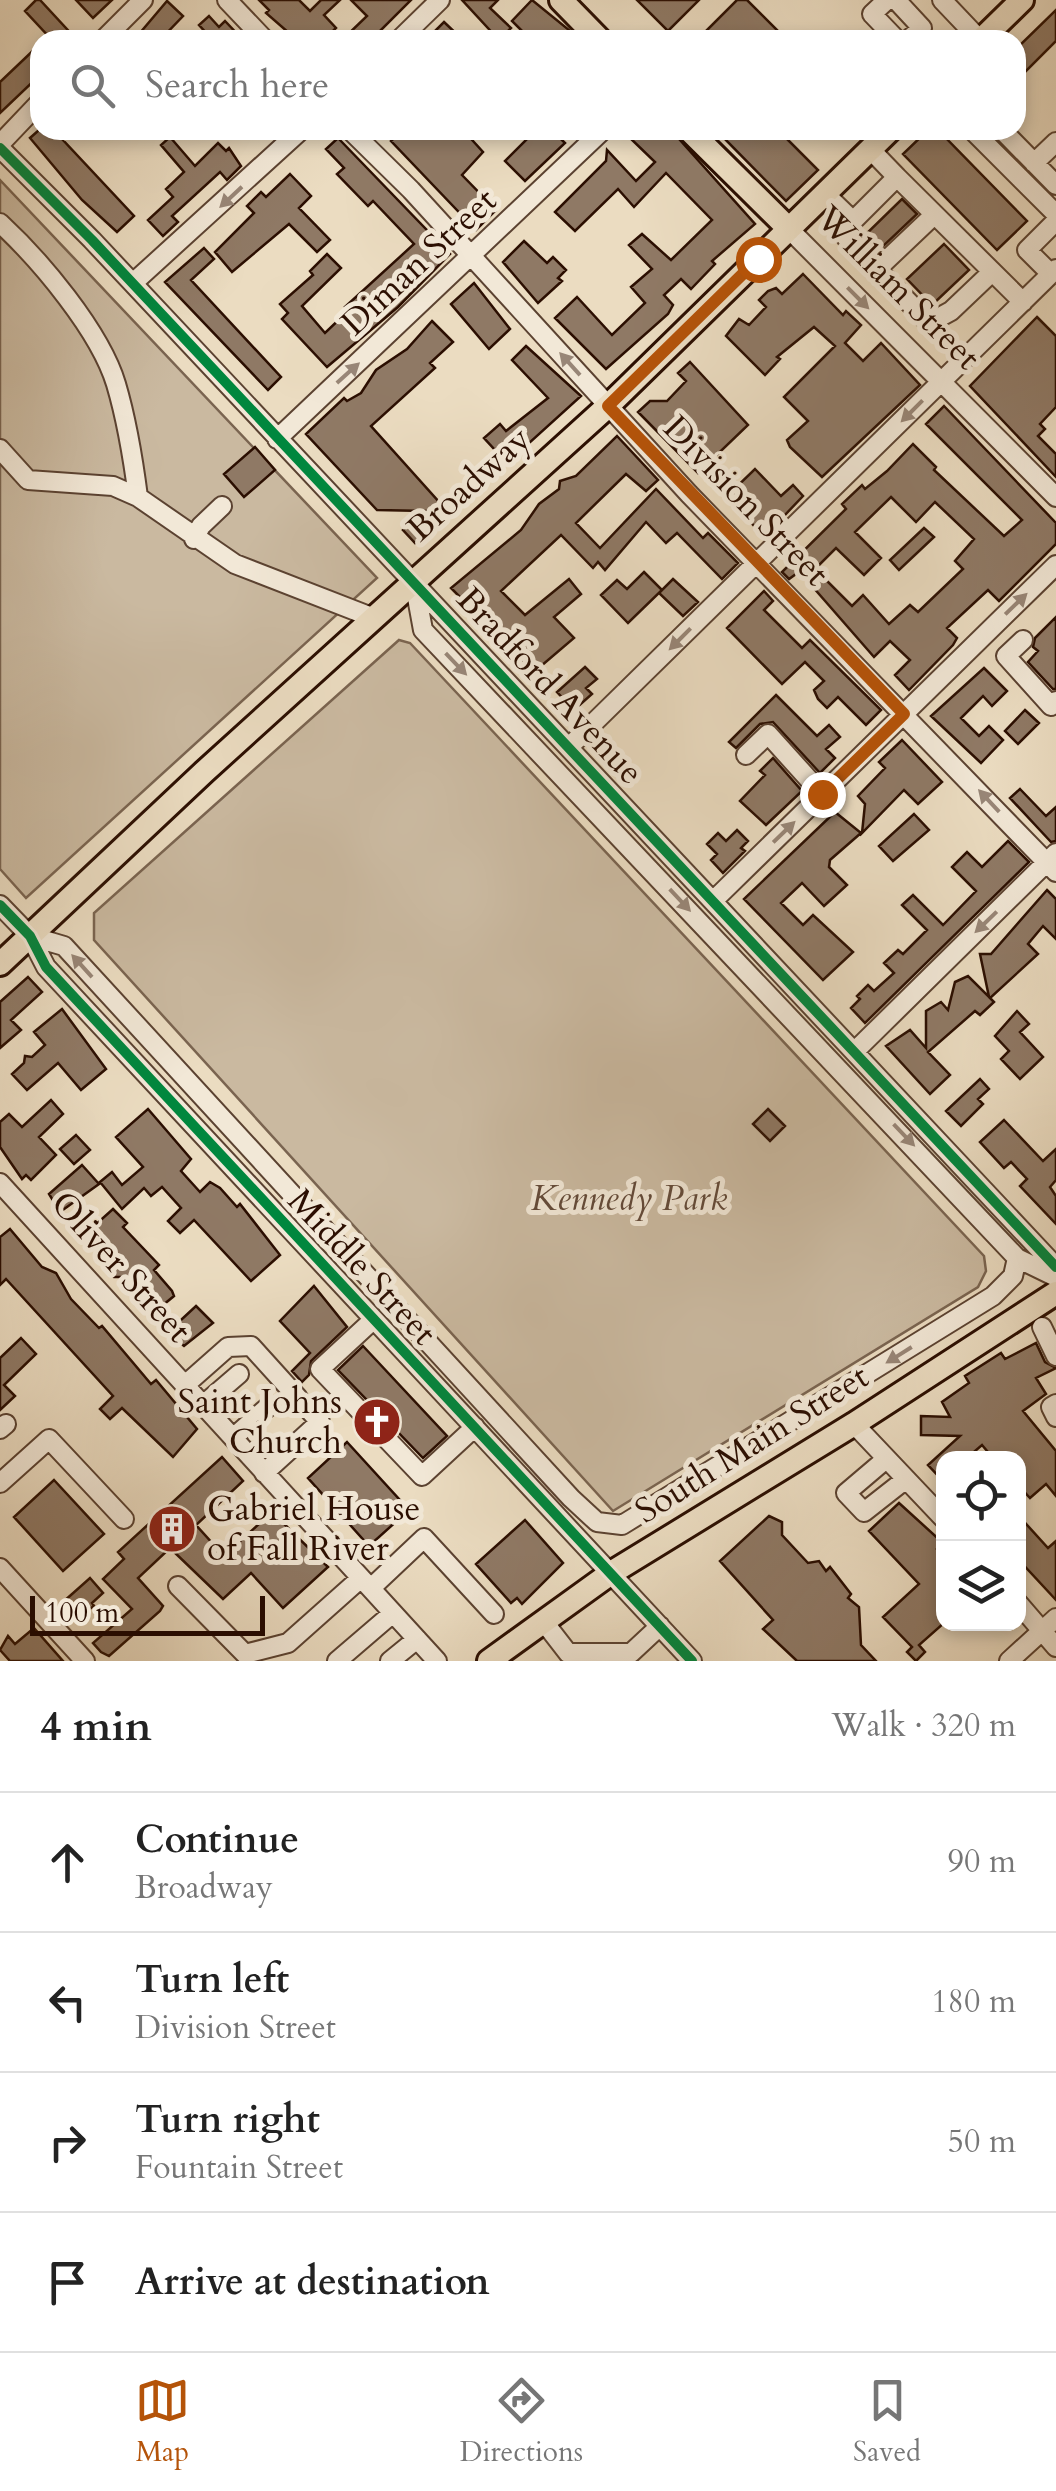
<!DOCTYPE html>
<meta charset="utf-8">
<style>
:root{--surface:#fff;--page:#f2f2f2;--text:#222;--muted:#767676;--line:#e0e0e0;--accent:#b45309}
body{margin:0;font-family:Cardo,serif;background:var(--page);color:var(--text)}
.controls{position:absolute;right:30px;bottom:30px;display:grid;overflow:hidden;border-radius:20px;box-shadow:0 5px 15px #0003}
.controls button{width:90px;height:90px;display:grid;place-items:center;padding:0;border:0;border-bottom:2px solid var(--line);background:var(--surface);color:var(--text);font:50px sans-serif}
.scale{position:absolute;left:30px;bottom:25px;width:235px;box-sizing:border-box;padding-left:10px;border:5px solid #2b0e01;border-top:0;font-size:28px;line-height:35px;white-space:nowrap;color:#2b0e01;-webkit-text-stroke:8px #f2e8d7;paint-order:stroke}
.stop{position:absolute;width:30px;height:30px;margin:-22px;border:8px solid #b45309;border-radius:50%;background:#fff}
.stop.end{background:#b45309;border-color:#fff;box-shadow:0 2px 10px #0008}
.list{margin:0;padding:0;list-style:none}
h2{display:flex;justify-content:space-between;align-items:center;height:130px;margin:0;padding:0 40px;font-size:42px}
h2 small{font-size:32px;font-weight:400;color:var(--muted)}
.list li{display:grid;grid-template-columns:65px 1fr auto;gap:30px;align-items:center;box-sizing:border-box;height:140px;padding:0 40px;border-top:2px solid var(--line)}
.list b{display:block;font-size:38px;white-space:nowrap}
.list p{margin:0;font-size:32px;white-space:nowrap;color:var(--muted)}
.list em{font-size:32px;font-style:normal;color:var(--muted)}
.icon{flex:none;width:55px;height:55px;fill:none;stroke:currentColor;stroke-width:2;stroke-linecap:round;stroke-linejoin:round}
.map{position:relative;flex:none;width:1056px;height:1661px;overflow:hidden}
.search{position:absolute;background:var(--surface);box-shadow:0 5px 15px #0003;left:30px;right:30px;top:30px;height:110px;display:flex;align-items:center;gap:25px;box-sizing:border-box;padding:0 35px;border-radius:30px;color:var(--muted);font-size:38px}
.sheet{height:690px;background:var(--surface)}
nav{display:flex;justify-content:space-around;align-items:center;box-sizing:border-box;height:140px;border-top:2px solid var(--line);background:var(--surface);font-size:28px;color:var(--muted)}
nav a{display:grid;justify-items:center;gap:5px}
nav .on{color:var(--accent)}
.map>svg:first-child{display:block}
.green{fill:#cab9a0;stroke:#7a6450;stroke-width:2.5}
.building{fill:#8f7965;stroke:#2b0e01;stroke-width:2.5;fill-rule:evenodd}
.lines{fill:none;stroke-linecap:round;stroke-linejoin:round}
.minor-casing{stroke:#5b4231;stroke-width:22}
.major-casing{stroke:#2b0e01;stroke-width:28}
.minor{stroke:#f2e8d7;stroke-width:18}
.major{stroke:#ebdcc1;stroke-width:22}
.cycleway-casing{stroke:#f2e8d7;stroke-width:16}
.cycleway{stroke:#00873e;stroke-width:10}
.oneway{fill:#988677}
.route{stroke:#b45309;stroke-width:12}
.labels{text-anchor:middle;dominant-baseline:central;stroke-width:10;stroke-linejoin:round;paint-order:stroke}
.street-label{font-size:35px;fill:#2b0e01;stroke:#f2e8d7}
.park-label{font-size:35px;font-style:italic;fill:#634a39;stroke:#f2e8d7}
.poi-label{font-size:35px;fill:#2b0e01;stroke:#f2e8d7;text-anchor:end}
</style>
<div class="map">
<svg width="1056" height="1661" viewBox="0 0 1056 1661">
<rect width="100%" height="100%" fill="#ebdcc1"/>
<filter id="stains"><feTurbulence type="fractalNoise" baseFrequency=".002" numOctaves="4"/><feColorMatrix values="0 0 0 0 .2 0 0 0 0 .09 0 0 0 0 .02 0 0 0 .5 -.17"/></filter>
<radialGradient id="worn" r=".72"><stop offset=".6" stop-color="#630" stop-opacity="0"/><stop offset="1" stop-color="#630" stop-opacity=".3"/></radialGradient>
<path class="green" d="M0,180l377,398 -351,320 -26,-29z
M399,640l11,3 574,613 2,15 -8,16 -365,224 -519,-571v-27z"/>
<path class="building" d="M36,0h4l37,40h-25l-27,-29z
M76,0h36l-19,18z
M259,0h40l11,11 11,-11h19l-16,15 12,13 -12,12h-27l-31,-27 3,-3z
M351,0h60l-40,40h-29l25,-24z
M462,0h36l-8,8 21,20 -12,12z
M532,0l37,30 -10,10h-28l-19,-19z
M637,0h62l-31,31z
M737,0h10l40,40h-90z
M167,1l16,15 -23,24h-26z
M1056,10v31l-40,40v-32z
M209,16l10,11 6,-6 18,19h-38l4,-4 -10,-11z
M444,22l19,18h-37z
M40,44v31l-40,38v-31z
M39,130h34l-10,10 71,76 -17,16 -35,-32 -52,-62z
M402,130h61l20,22 -21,23 34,35 -20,20 -85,-89z
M536,130h16l13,13 -40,38 -20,-20z
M636,130h35l84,94 -43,37 3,3 -24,25 -10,-10 -17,16 9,10 -5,9 -62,55 -51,-51 22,-21 35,38 33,-32 -14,-16 21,-18 -23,-24 13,-11 29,26 41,-40 -46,-47 -32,34 -16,-18 -43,42 -20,-19 51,-51 1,-11 29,31 19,-19 -26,-25z
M716,130h81l-10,9 31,31 -32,31z
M928,130h10l89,91 -30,29 -94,-96z
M170,137l25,29 23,-23 8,8 3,-3 12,18 -14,14 -7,-8 -48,44 6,6 -15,14 -15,-16 25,-23 -7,-8 18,-17 -23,-27z
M338,138l112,116 -52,53 -71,60 -45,-48 6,-6 -8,-9 33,-29 -3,-4 17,-17 14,14 -39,38 23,27 23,-22 -3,-4 69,-63 -41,-43 -5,5 -31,-32 7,-6 -18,-19z
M290,174l21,22 -12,12 31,32 -13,12 -28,-28 -57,48 -17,-20 39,-39 -7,-7 14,-14 5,5z
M902,199l15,15 -40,38 -14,-15z
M524,241l23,22 6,-6 13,13 -8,8 4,3 -24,22 -35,-41z
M944,244l25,26 -37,35 -25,-26z
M204,248l10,11 -23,21 90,97 -13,13 -103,-108z
M803,274l40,41 3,-4 15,14 -16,18 18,18 18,-18 39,42 -98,92 -32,-30 -3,-7 21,-19 -24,-24 51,-51 -21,-19 -37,30 3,2 -15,16 -39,-39 13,-17 10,6 17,-18 -7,-7 9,-9 8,-3 6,6z
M474,283l36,46 -21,20 -38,-45z
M1037,317l19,19v71l-16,17 5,5 -7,7 18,18v23l-86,-91z
M432,321l21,21 -23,21 5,5 -64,58 78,87 -34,30 -12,-13 22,-19 -48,-1 -71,-76 38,-36 3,3 14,-8 15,-23 31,-21z
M526,346l55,50 -74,67 -23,-25 16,-14 6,7 42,-33 -36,-38z
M690,362l58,63 -50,48 -60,-61 12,-11h17l19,-20 -8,-8z
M944,406l112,117v21l-57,57 -11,-11 -41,38 10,10 -4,7 -44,45 -14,-15 15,-15 -20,-19 -16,16 -69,-79 -9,-4 -7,5 -7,-7 64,-63 -4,-5 20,-19 3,4 22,-18 26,-27 23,23 -2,3 70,66 18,-16 -96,-96zM891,497l25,25 19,-20 39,37 -19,22 8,8 -45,43 -8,-7 -21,19 -26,-29 -11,11 -37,-37 21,-21 28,27 17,-17 -26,-26z
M617,436l41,44 -12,11 -20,-17 -50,49 24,25 56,-59 47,49 5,-5 30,30 -16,16 -45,-46 -11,10 -20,-21 -41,48 -7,-8 -5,6 -32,-33 -60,56 24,24 44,-36 12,15 -27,23 20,21 -40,34 -83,-84 70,-58 18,-26 20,-15 1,-8 16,-5z
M255,447l20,23 -31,27 -20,-23z
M755,469l26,27 12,-11 10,11 -39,41 -37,-41z
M924,528l10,9 -35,33 -9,-10z
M644,572l18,18 -34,33 -27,-28 16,-15 10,9z
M673,579l25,23 -15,14 -24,-23z
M764,591l9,10 -9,9 38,38 8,-8 71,70 -15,15 -28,-28 -11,11 -9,-9 -4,-9 10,-9 -19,-19 -23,22 -55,-56z
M1056,617v72h-3l-25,-27 10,-11 -5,-4 2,-9z
M585,667l12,12 -11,9 6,6 -18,16 -17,-18z
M984,668l23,23 -15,15 -9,-10 -22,22 18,18 10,-10 14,14 -22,23 -50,-47z
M776,695l41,41 12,-11 11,12 -14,12 9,9 -15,15 -47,-51 -13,2 -24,24 -7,-6z
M1025,710l14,13 -21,21 -13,-13z
M902,740l40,42 -24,22 -14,-14 -42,43 3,-29 -7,-8 27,-28 -6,-6z
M773,758l29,33 -36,34 -26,-24 25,-26 -5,-4z
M1020,789l26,27 10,-9v34l-5,1 -41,-44z
M835,812l26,21 -31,27 -1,7 18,18 -23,21 -22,-23 -21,20 22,22 10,-10 40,37 -30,28 -79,-81z
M914,814l15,16 -36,31 -14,-15z
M737,830l11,11 -7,7 4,3 -22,22 -12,-13 6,-6 -10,-10 11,-11 8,8z
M1008,841l21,21 -164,161 -14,-15 9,-9 -3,-3 11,-11 6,6 20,-18 -10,-10 14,-13 5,4 24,-24 -25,-25 11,-10 30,30 33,-34 -24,-24 15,-15 15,15z
M1047,890l9,9v40l-13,-13 -15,18 10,10 -48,44 4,4 -14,13 -5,-4 -47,41 22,23 -20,19 -44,-48 24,-16 16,18v-37l15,-9 7,8 7,-28 13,-6 21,21 -9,-43h11z
M28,977l14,15 -31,28 10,10 -21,18v-46z
M62,1009l44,60 -25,21 -23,-27 -31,27 -15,-16 12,-11 1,-7 7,1 13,-12 -11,-13z
M1017,1011l12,13 -9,8 23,25 -23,22 -19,-20 8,-8 -14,-15z
M980,1079l9,10 -11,10 5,5 -22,22 -15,-15z
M51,1100l12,14 -24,23 17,18 -25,25 -5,-5 -4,4 -22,-32v-25l9,-8 13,13z
M148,1109l43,50 -10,12 19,21 10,-10 10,6 17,19 3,-3 40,51 -29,26 -57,-61 -14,13 -12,-12 13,-13 -19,-21 -11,9 -7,-8 -22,21 -22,-27 12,-10 10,13 21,-18 -27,-30z
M768,1109l17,17 -15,15 -17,-17z
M1004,1120l39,41 13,-12v31l-6,7 6,9v28l-36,-38 7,-7 -16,-17 -7,6 -24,-26z
M76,1135l14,15 -16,14 -14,-15z
M82,1165l17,19 -39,28 -11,-18z
M113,1209l14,14 -4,4 36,38 -5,5 18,21 2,5 -17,14 -33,-33h-10l-9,-10 5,-5 -26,-27z
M10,1229l32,38 14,6 15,26 28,29 3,-2 49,58 5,-4 41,49 -24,28 -51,-49 -12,11 -10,-10 13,-13 -107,-117 -6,6v-48z
M314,1286l33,41 -36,34 -2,14 -7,7 -10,-11 18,-18 -30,-32z
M196,1306l17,17 -29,23 -17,-13z
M21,1338l15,16 -32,31 11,11 -15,14v-52z
M1036,1343l9,19 11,6 -20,10 10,16 -23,17 33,40v45l-10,-12 -16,14 -12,-13v-27h-25l-11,-13 -15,13h-23v24l-16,-17 32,-29 -39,-1v-19l29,1 -8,-15 27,-19 -4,-7 36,-23 4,6z
M363,1346l84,90 -24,22 -85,-88z
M347,1442l62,68 -40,36 -61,-68z
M222,1457l21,24 -47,44 28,31 48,-44 56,55 -45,41 -32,-35 -28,26 -53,-51 -32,30 25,28 -3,5 -51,45 -8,-4 -8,-9 39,-34 -29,-30 21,-20 -6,-7z
M54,1480l50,54 -41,37 -49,-54z
M899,1503l44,40 -6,6 7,7v67l-25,22 6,7 -9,9 -9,-9 5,-5 -29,-30 36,-33 -50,-53z
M1018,1515l30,33 8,-7v59l-38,-41z
M769,1516l13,6v13l26,28 11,-2 7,10 4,-4 21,27 -3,4 11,9 2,38 15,16h-79l-34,-32 10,-9 -53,-59z
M525,1520l38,43 -41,41 -5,-6 -6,5 -35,-39z
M90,1578l13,15 -11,10 2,3 -19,13 -13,-16z
M34,1628l29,33h-53l-10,-11 8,-14 7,8z"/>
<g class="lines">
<g class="minor-casing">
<path id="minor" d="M227,0l38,40
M887,0l-15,14 25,26
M896,0l26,28 -14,12
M942,0l38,40
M103,40l40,-40
M399,40l41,-40
M350,130l61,60 278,304 367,378
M972,130l84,84
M1002,130l54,55
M0,144l40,-42
M0,148l92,92 964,1027
M1034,163l22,-21
M897,177l126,125
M825,194l28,27 44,-44 -27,-28
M853,221l-6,18 82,84 22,-12 41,-39
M0,223c40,37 100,108 116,161 11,37 17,74 22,113
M789,229l267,268
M876,270l58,-55
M1051,274l-24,-24 29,-29
M133,283l168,-153
M277,439l326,-309
M0,449l28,31 85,6 25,11 97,67 139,54
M194,539l7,-13 21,-20
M1023,640l-17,16 45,50 5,-5
M569,747l487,-478
M746,755l22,-21 54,60
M714,900l342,-335
M0,905l30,31 16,31 646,694
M30,936l34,10 507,552 26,24 25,3 371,-229 20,-20 4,-18 -594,-628 -9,-49
M856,1050l200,-197
M0,1183l437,478
M1017,1258l39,19
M373,1320l-53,49 102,107 53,-49
M1042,1327l14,29
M185,1385l43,-38 23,-1 47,52
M1056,1404l-5,3 5,10
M203,1405l36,-31
M854,1424l90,95
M0,1429l6,-5
M233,1438l36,-32
M886,1459l-40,34 18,19 42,-33
M264,1473l56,-51 -10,-11
M0,1483l49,-44 75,80
M0,1568l85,93
M178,1586l67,68 43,-11 73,-65
M371,1588l53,-50 70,76
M1018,1603l38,44
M544,1622l24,31h63l29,-27
M337,1661l56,-48
M390,1661l27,-22
M1009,1661l47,-43"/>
</g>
<g class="major-casing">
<path id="major" d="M561,0l39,40
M981,40l41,-40
M689,130l100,99
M0,964l204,-192 404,-366 282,-276
M489,1661l122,-88 243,-149 202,-131"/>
</g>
<use href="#minor" class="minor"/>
<use href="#major" class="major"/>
<g class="cycleway-casing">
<path id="cycleway" d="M0,148l92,92 964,1027
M0,905l30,31 16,31 646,694"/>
</g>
<use href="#cycleway" class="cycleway"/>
</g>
<defs><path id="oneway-solid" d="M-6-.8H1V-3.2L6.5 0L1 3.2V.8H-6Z" transform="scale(2.5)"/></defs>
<g class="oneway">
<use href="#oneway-solid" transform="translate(231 197) rotate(137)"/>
<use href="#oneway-solid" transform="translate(858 298) rotate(45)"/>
<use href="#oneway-solid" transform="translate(570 364) rotate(-132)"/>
<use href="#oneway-solid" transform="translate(348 373) rotate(-42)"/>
<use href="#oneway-solid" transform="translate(912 411) rotate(135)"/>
<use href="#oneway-solid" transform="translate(1016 604) rotate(-44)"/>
<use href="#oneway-solid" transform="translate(680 639) rotate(135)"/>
<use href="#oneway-solid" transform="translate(456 664) rotate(46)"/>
<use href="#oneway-solid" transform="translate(989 801) rotate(-133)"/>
<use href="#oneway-solid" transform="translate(784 832) rotate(-44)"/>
<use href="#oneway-solid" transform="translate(680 900) rotate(47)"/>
<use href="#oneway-solid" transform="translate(986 922) rotate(136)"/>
<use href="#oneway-solid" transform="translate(82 966) rotate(-132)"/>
<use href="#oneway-solid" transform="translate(904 1135) rotate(46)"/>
<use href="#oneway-solid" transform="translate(899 1355) rotate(148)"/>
</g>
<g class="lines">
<path class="route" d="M758,259l-150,147 296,308 -82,80"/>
</g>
<defs>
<g id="church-disc" transform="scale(2.5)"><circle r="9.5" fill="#8f2418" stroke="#f2e8d7"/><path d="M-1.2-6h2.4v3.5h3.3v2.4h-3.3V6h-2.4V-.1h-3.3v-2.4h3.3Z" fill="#fff"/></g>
<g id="building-disc" transform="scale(2.5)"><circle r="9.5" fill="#8f2418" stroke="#f2e8d7"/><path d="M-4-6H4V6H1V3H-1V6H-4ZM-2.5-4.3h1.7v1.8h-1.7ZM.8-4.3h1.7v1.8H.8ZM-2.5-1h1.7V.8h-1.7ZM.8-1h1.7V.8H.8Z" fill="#fff"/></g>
</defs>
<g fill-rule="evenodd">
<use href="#church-disc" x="377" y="1422"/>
<use href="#building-disc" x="172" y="1529"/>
</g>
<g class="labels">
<g class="street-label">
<text transform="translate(419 262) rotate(-43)">Diman Street</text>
<text transform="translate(898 288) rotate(45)">William Street</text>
<text transform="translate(469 484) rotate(-42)">Broadway</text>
<text transform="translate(746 501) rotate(46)">Division Street</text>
<text transform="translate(550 686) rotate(47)">Bradford Avenue</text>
<text transform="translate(121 1267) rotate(48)">Oliver Street</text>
<text transform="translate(362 1267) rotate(47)">Middle Street</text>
<text transform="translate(752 1444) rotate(-32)">South Main Street</text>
</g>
<g class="park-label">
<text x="629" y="1199">Kennedy Park</text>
</g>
<g class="poi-label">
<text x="342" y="1402">Saint Johns<tspan x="342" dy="40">Church</tspan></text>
<text x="207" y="1509" text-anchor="start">Gabriel House<tspan x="207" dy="40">of Fall River</tspan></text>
</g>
</g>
<rect width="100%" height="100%" filter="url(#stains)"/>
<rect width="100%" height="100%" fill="url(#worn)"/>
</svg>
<div class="controls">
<button><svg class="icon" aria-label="locate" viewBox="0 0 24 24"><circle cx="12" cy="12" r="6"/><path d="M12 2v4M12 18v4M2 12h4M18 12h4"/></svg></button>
<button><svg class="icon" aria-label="layers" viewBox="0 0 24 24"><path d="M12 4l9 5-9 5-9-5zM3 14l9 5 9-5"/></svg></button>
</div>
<div class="scale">100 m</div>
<div class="stop" style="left:758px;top:259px"></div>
<div class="stop end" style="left:822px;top:794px"></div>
<div class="search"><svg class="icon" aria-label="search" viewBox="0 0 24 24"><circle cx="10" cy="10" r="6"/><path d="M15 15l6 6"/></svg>Search here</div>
</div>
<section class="sheet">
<h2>4 min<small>Walk · 320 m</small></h2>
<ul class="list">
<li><svg class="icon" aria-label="ahead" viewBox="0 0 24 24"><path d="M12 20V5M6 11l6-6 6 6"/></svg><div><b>Continue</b><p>Broadway</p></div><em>90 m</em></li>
<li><svg class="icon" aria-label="left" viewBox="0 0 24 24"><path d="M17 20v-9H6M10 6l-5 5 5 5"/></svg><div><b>Turn left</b><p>Division Street</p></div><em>180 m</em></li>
<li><svg class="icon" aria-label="right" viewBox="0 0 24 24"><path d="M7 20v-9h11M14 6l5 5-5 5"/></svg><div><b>Turn right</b><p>Fountain Street</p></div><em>50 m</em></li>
<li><svg class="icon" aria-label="arrive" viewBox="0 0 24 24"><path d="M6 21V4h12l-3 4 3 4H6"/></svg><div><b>Arrive at destination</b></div></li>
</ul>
</section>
<nav>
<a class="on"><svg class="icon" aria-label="map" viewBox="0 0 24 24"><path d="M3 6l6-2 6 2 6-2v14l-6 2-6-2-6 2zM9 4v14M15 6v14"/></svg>Map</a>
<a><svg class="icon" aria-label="directions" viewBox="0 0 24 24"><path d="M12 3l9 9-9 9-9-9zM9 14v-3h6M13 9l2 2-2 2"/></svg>Directions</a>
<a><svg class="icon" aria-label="saved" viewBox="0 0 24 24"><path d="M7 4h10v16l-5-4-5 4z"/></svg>Saved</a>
</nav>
